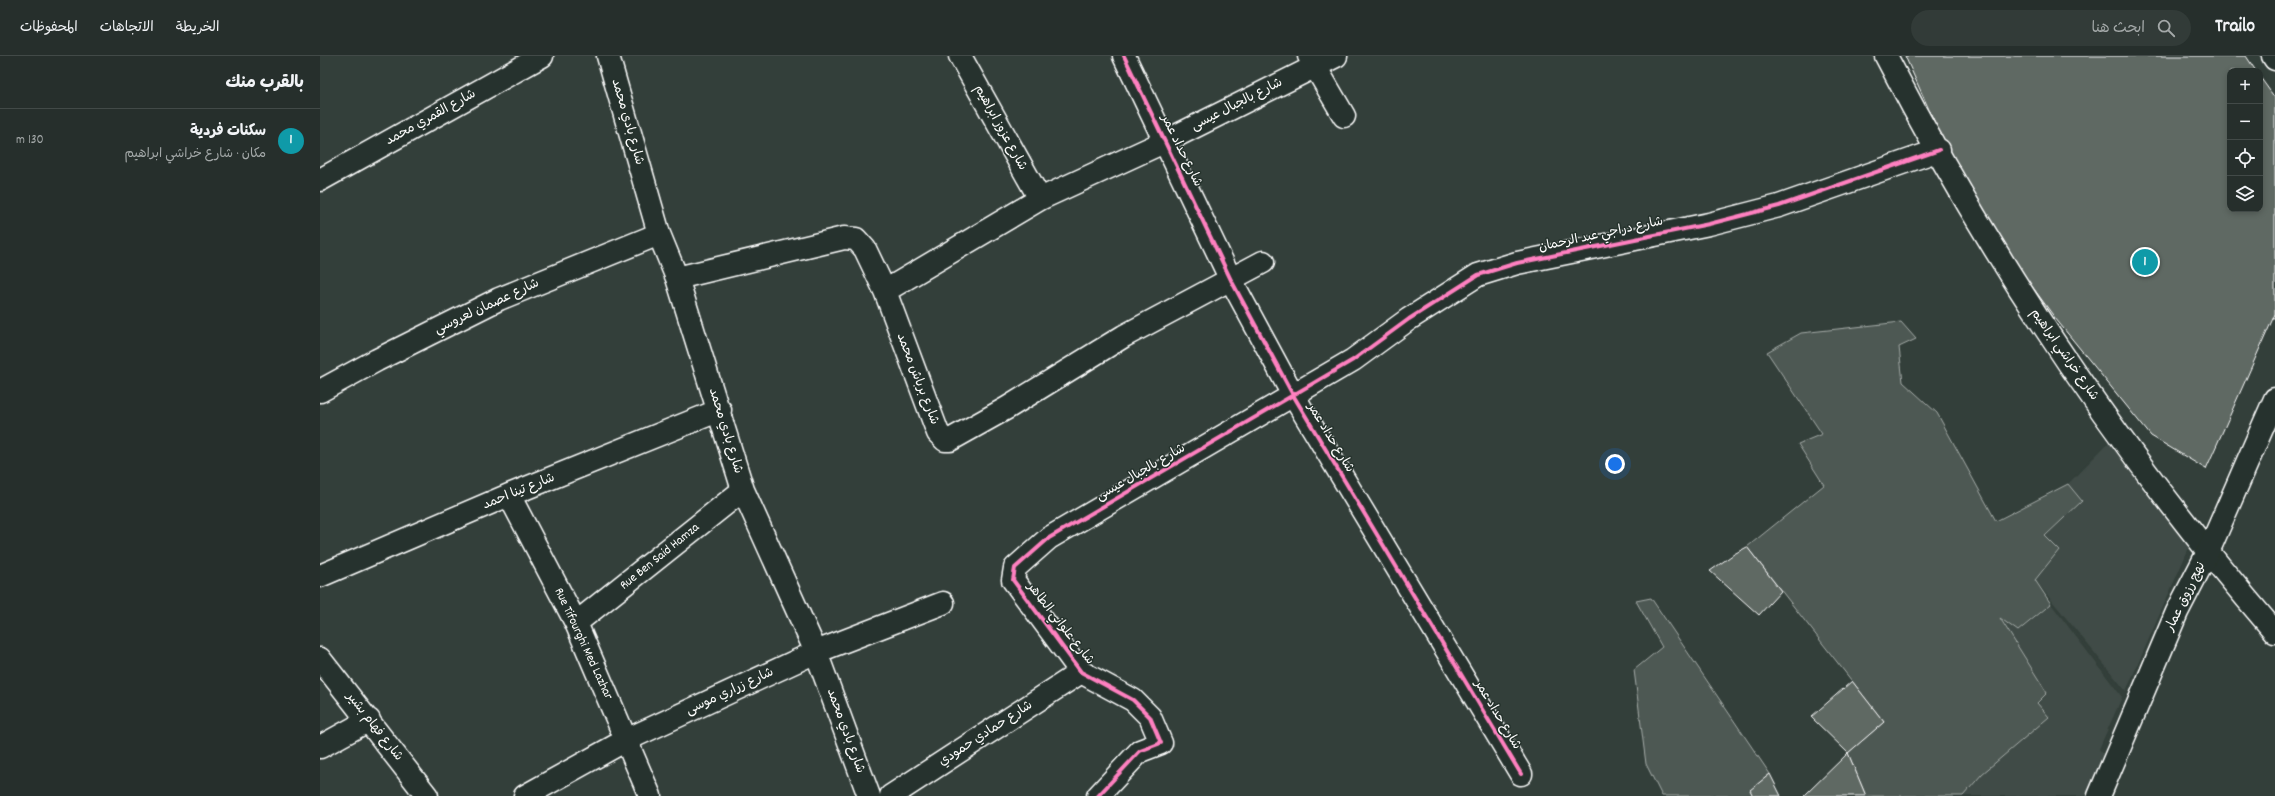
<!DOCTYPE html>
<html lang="ar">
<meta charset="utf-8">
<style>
:root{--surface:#262f2c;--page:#323b38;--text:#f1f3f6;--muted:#a4a9a9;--line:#424a48;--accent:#ff9aa2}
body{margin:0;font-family:Dekko,"Playpen Sans Arabic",sans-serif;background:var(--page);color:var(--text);direction:rtl}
.controls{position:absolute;right:12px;top:12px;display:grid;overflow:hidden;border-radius:8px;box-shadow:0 2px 6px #0003}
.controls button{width:36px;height:36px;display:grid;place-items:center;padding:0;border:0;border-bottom:1px solid var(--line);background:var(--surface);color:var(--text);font:20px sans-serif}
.you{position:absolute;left:1295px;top:408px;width:14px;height:14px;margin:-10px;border:3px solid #fff;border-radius:50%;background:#1a73e8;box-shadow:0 0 0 6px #1a73e833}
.badge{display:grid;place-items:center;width:26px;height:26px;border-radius:50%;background:var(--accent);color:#fff;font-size:13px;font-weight:700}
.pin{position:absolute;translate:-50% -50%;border:2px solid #fff;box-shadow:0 1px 4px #0006}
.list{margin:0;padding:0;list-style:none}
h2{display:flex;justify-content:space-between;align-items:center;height:52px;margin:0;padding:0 16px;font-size:17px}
h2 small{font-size:13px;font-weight:400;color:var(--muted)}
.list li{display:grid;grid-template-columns:26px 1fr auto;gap:12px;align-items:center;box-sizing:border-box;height:64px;padding:0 16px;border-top:1px solid var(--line)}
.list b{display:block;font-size:15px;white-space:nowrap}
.list p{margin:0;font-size:13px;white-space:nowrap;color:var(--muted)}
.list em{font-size:13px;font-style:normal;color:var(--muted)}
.icon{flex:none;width:22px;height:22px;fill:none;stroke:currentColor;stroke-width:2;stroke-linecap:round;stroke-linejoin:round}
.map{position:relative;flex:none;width:1955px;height:740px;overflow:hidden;direction:ltr}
header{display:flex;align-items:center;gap:24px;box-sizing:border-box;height:56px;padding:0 20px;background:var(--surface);border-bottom:1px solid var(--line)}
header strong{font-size:19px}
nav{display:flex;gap:22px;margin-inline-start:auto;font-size:14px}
.search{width:280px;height:36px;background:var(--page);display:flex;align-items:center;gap:10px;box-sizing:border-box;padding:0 14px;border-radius:22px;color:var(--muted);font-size:15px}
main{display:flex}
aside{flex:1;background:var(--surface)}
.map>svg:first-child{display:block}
.built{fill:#404c47}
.green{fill:#4d5853;stroke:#a6aca9}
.building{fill:#5f6964;stroke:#fff}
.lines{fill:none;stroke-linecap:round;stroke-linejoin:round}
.minor-casing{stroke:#fff;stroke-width:25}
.secondary-casing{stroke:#fff;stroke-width:25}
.minor{stroke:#26332d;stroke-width:22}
.secondary{stroke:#26332d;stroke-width:22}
.cycleway-casing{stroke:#26332d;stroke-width:6}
.cycleway{stroke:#ff80c0;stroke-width:4}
.labels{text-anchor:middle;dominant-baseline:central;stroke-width:3;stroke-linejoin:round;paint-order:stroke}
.street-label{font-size:13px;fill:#fff;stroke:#26332d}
</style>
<header>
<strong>Trailo</strong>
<div class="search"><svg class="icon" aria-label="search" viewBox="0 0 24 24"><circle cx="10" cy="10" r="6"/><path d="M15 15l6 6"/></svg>ابحث هنا</div>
<nav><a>الخريطة</a><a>الاتجاهات</a><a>المحفوظات</a></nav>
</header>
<main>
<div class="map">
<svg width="1955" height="740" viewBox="0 0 1955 740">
<rect width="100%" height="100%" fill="#333f3a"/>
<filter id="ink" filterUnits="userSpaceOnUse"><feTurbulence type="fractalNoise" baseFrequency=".025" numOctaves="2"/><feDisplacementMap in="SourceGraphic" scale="8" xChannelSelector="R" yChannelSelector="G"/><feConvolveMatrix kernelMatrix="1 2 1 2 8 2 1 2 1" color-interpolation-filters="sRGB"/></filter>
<g filter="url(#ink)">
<path class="built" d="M1795,380l76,107 -65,148 -91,-111 23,-29 -13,-14 37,-36 -14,-17z
M1731,548l71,93 -23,52 6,7 -15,40h-127l84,-103 -48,-77 19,15z"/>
<path class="green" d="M1581,266l15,17 -17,8 4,35 34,31 59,108 72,-37 14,17 -37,35 14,14 -24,30 16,24 -33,27 -18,-13 47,75 -10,10 12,14 -67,57 -19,22h-97l-18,-43 36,-31 -137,-175 77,-62 -26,-41 24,-10 -55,-82 34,-19z
M1331,542l119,176 -19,16 2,6h-91l-16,-32 -12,-94 28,-23 -26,-46z"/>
<path class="building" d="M1585,0h341l10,15h-26v138h30v-132l15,21v216l-69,155 -55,-33 -96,-118 -85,-117z
M1427,491l34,44 -22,24 -49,-44 24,-17z
M1532,625l32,41 -36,31 -37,-36z
M1528,697l18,43h-62z
M1450,718l11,22h-28l-3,-6z"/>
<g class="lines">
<g class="minor-casing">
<path id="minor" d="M288,0l51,178 18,44 66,212 73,162 53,144
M640,0l80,143
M804,0l107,224 62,115 228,379
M989,0l35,60
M1566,0c106,206 238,401 389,576
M1953,0l2,3
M0,124l222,-124
M357,222l167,-40 12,1 9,10 20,42 53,142 7,7h5l57,-32 117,-72 139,-74
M565,235l155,-92 126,-58 170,-85
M0,335l57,-31 122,-61 160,-65
M189,439l67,128 74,173
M0,520l189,-81 211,-85
M256,567l167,-133
M0,603l107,137
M0,691l49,-27
M205,740l101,-56 190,-88 127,-49
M571,740l190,-124
M778,740l42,-45 21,-8 -11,-26 -17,-17 -52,-28 -68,-92 2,-12 34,-30 304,-178 56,-41 69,-44 39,-12 192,-39 70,-18 160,-56"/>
</g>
<g class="secondary-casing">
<path id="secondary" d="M1779,740l78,-184 31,-60 67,-153"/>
</g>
<use href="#minor" class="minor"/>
<use href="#secondary" class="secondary"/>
<g class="cycleway-casing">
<path id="cycleway" d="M804,0l107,224 62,115 228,379
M778,740l42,-45 21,-8 -11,-26 -17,-17 -52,-28 -68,-92 2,-12 34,-30 304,-178 56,-41 69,-44 39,-12 192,-39 70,-18 160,-56"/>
</g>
<use href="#cycleway" class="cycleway"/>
</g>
</g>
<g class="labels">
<g class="street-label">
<text transform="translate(917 49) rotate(-27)">شارع بالجبال عيسى</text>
<text transform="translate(111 62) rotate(-29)">شارع القمري محمد</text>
<text transform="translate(307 66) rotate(74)">شارع بادي محمد</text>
<text transform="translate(680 72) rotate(61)">شارع عزوز ابراهيم</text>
<text transform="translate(861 95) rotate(64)">شارع حداد عمر</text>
<text transform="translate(1281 179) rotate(-12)">شارع دراجي عبد الرحمان</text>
<text transform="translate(167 251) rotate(-25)">شارع عصمان لعروسي</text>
<text transform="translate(1744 299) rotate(55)">شارع خراشي ابراهيم</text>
<text transform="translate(597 323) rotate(69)">شارع برباش محمد</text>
<text transform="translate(405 375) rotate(73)">شارع بادي محمد</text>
<text transform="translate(1010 382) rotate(59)">شارع حداد عمر</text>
<text transform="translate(821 417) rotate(-30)">شارع بالجبال عيسى</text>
<text transform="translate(199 436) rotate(-22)">شارع تينا احمد</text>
<text transform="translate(340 501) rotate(-39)">Rue Ben Said Hamza</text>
<text transform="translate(1866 541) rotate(-64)">نهج رزوق عمار</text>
<text transform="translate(740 568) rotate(52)">شارع علواني الطاهر</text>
<text transform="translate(263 588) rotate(65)">Rue Tifourghi Med Lazhar</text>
<text transform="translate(410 636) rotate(-25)">شارع زراري موسى</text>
<text transform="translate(1177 659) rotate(59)">شارع حداد عمر</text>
<text transform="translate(54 671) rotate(52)">شارع فهام بشير</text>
<text transform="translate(525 675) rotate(70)">شارع بادي محمد</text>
<text transform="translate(666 678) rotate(-33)">شارع حمادي حمودي</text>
</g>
</g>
</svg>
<div class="controls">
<button>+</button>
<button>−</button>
<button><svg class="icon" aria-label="locate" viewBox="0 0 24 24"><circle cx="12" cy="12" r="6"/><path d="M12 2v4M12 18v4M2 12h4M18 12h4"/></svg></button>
<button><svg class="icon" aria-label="layers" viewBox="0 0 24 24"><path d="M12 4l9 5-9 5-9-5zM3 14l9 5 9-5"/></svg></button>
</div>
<div class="you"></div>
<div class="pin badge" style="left:1825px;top:206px;background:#0f9aa8">1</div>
</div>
<aside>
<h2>بالقرب منك<small></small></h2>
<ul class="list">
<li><span class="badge" style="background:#0f9aa8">1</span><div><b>سكنات فردية</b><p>مكان · شارع خراشي ابراهيم</p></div><em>130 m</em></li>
</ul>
</aside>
</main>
